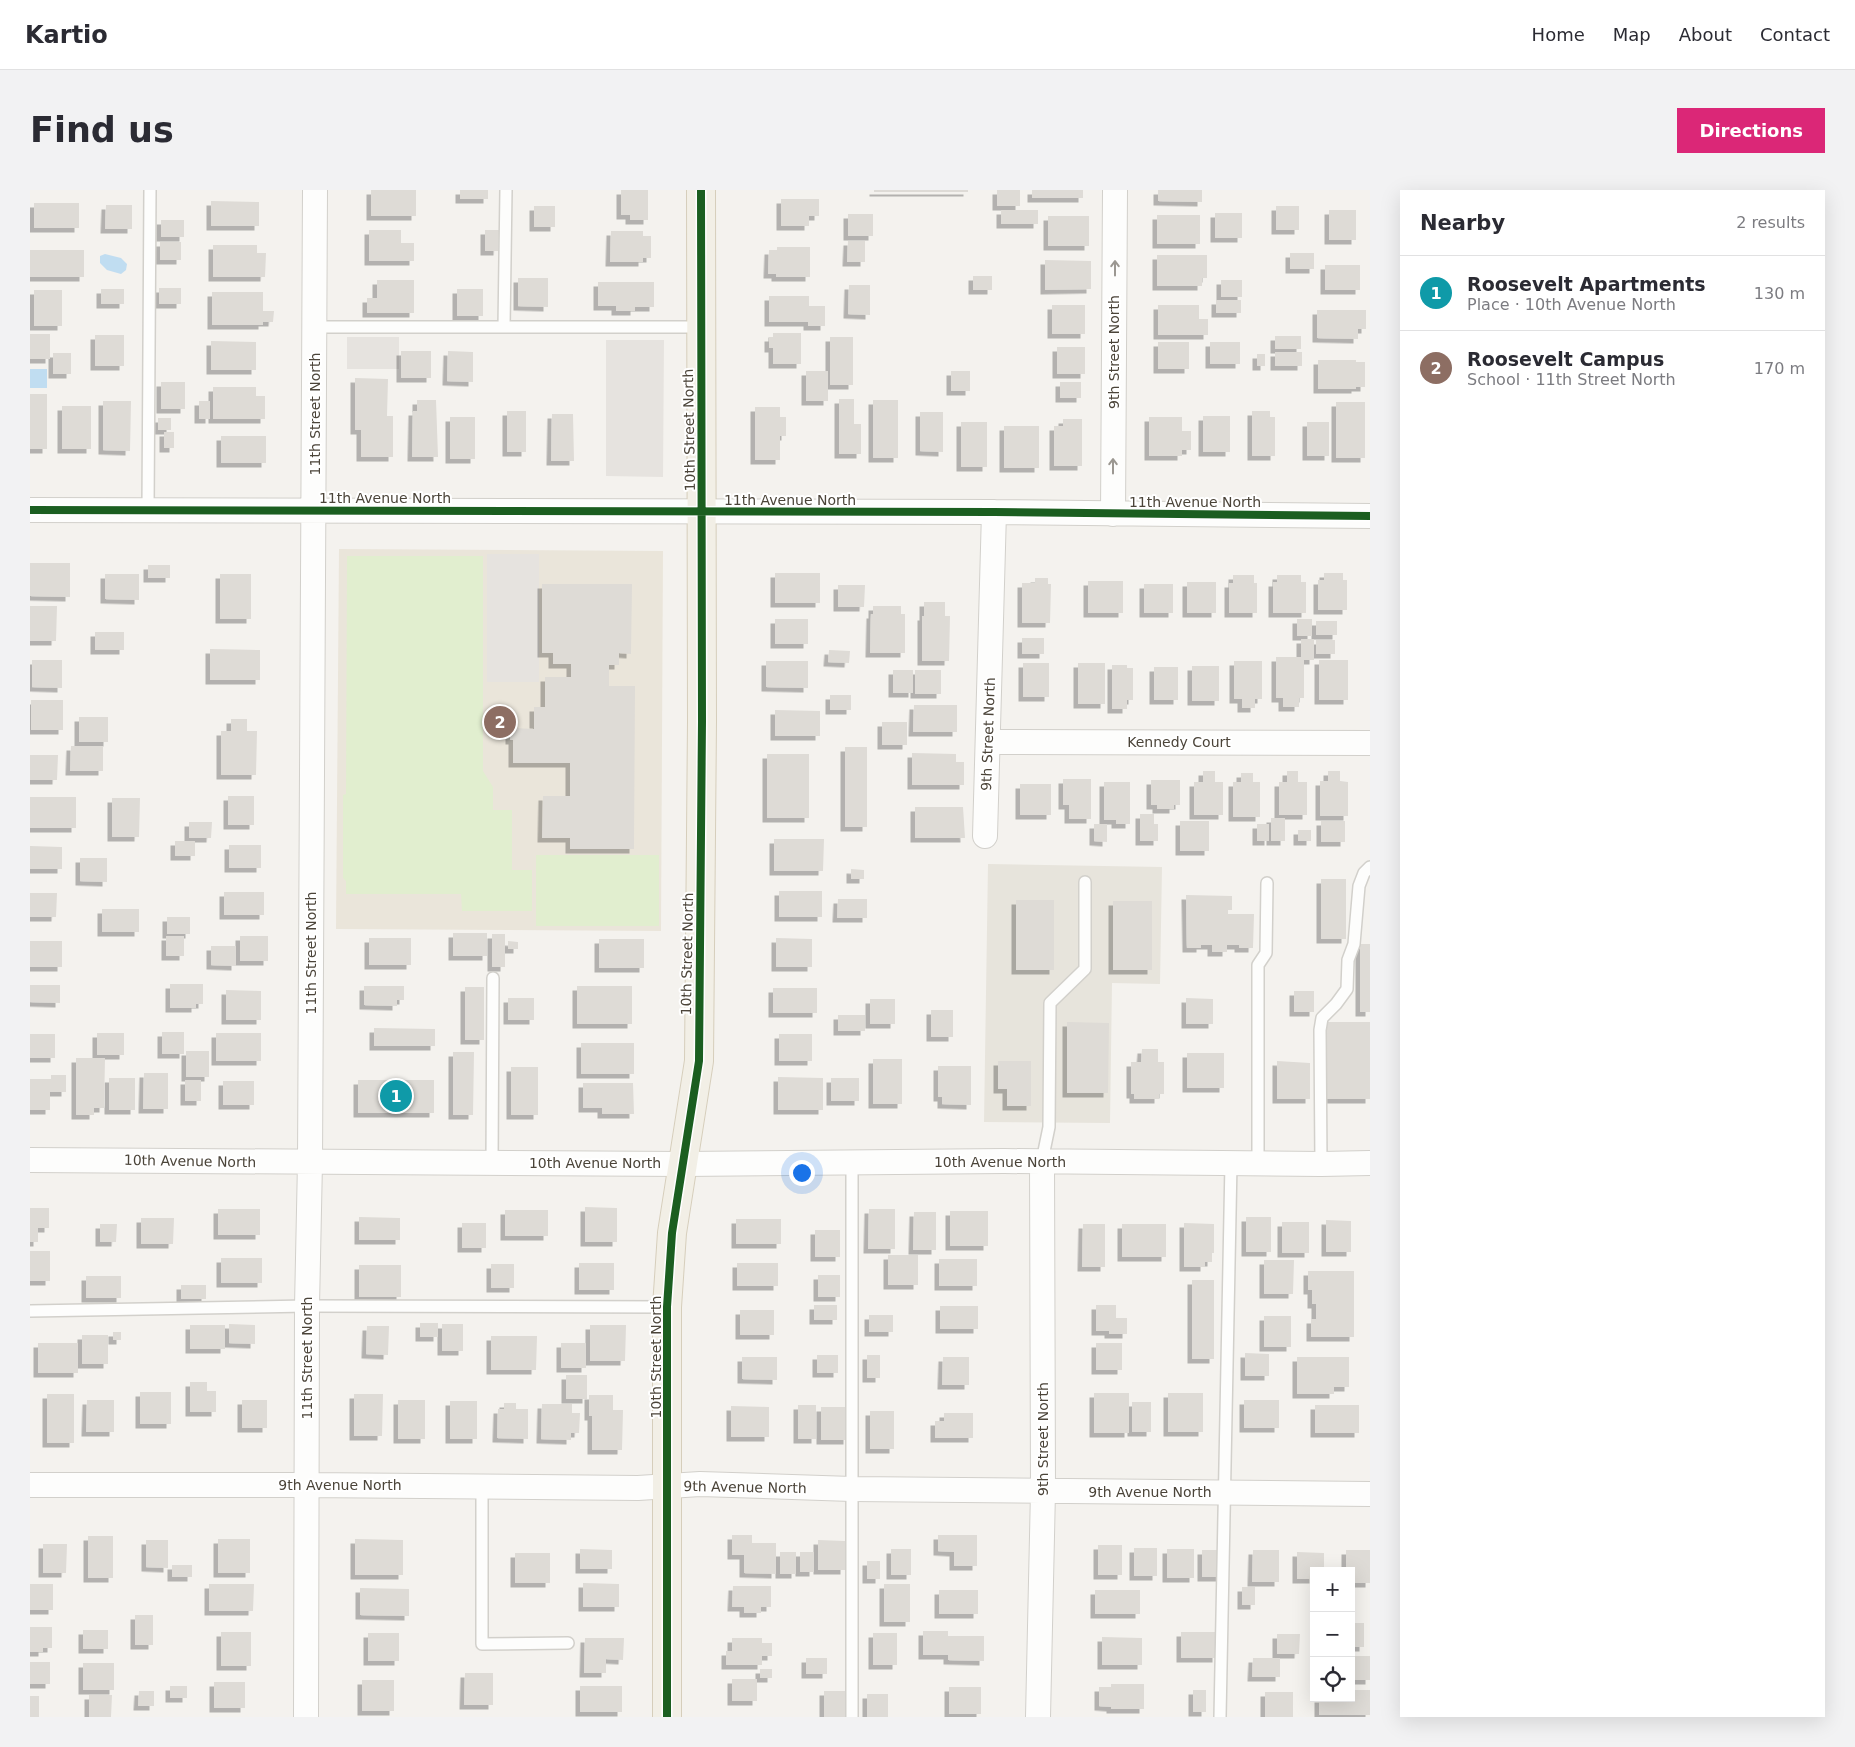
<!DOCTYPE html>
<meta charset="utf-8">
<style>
:root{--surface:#fff;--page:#f2f2f3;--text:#2b2b33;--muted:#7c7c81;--line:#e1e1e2;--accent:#db2777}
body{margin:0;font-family:"DejaVu Sans",sans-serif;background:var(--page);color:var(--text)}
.controls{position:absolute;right:15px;bottom:15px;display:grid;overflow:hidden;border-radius:0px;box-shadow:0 5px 20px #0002}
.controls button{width:45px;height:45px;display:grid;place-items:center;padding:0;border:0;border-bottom:1px solid var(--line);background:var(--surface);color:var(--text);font:25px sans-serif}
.you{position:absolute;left:771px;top:982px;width:18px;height:18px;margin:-12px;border:4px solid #fff;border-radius:50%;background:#1a73e8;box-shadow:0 0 0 8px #1a73e833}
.badge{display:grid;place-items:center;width:32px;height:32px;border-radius:50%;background:var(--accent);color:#fff;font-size:16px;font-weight:700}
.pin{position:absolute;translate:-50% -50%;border:2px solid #fff;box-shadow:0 1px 5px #0006}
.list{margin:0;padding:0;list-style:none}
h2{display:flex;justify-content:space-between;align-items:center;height:65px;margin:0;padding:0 20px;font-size:21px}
h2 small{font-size:16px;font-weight:400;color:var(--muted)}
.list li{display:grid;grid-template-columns:32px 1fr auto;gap:15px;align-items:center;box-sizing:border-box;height:75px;padding:0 20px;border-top:1px solid var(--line)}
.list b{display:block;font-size:19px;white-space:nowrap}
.list p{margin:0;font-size:16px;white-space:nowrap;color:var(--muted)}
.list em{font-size:16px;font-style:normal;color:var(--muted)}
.icon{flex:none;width:28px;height:28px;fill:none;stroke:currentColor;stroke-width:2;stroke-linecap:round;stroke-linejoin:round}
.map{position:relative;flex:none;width:1340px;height:1527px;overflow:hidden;border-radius:0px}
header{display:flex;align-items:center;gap:30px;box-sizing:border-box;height:70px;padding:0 25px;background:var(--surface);border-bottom:1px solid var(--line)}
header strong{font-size:24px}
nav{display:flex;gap:28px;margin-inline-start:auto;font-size:18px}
.intro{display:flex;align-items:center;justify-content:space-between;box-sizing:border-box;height:120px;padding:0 30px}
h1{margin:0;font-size:35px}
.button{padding:12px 22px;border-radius:0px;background:var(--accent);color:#fff;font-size:18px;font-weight:700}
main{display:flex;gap:30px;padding:0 30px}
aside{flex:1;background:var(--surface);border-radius:0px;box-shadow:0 5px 20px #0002}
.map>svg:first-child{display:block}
.residential{fill:#e7e4dc}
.education{fill:#eae5da}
.green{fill:#e1eecf}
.parking{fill:#e6e3df}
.water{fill:#c0ddf1}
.building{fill:#dedbd6;filter:url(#shadow)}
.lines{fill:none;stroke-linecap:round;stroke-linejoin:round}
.lane-casing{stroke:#d2d0cb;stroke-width:14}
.street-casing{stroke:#d2d0cb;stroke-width:26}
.primary-casing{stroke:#d6cebb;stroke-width:30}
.lane{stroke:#fdfdfc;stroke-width:11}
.street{stroke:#fdfdfc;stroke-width:24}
.primary{stroke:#f2efe6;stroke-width:28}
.cycleway-casing{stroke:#fff;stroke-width:11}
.cycleway{stroke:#1b5e20;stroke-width:8}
.oneway{stroke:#9b9791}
.labels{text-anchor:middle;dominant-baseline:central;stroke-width:4;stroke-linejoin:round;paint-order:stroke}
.street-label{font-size:14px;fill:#4b4439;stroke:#fff}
</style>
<header>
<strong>Kartio</strong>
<nav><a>Home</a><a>Map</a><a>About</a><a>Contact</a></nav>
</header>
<div class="intro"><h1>Find us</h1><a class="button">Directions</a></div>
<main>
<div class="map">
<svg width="1340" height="1527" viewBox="0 0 1340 1527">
<defs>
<filter id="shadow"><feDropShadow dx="-4.5" dy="4.5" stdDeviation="0" flood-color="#0004"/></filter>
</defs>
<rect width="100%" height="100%" fill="#f4f2ee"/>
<path class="residential" d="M958,674l174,3 -2,117 -48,-1 -2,140 -126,-1z"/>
<path class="education" d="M309,359l324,2 -2,380 -325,-2z"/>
<path class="green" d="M317,366h136v215l10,16v23h19v60h20v41h-70l-1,-17h-115v-13l-3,-3v-83l3,-1z
M506,665h123v71h-123z"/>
<path class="parking" d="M317,147h52v32h-52z
M576,150h58l-1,137 -57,-1z
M457,364h52v128h-52z"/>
<path class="water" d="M75,64l16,4 6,6 -1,6 -5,4 -14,-4 -7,-7v-7z
M0,179h17v19h-17z"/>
<path class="building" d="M341,0h45v26h-45z
M430,0h28v9h-28z
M591,0h27v30h-18v-5h-9z
M844,0h94v2h-94z
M967,0h23v16h-23z
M1002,0h51v8h-51z
M1128,0h44v12l-44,-1z
M751,9h38v17h-10v10h-28z
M181,11l48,1v24h-48z
M4,13h45v25h-45z
M76,15h26v24h-27z
M504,16h21v21h-21z
M1246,16h23v24h-23z
M971,20h37v14h-37z
M1299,20h27v30h-27z
M1185,23h27v25h-27z
M818,24h25v22h-25z
M1127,25h43v29h-43z
M1018,26h41v30h-41z
M131,30h23v17h-23z
M339,40h32v13h13v18h-45z
M455,40h14l-1,21h-13z
M581,41h32v5h8v22h-8v4h-33z
M818,51h17v21h-18z
M130,52h21v18h-21z
M183,55h44v8h9l-1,24h-52z
M747,57h33v30h-34v-3h-8l1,-24h8z
M0,60h54v27h-54z
M1260,63h24v16h-24z
M1127,65h50v23h-5v8h-45z
M1015,70l46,1v28l-46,1z
M1295,75h35v25h-35z
M943,86h19v14h-19z
M488,88h30v29l-30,-1z
M347,90h37v33h-47v-15h10z
M1191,90h21v17h-21z
M568,92h56v25h-19v4h-19v-5h-18z
M819,95h21v30l-22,-1z
M129,98h22v16h-22z
M71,99h23v15h-23z
M427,99h26v27h-26z
M4,100h28v36h-28z
M182,102h51v19h11l-1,11h-10v3h-51z
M739,106h40v10h16v20h-17v-4h-39z
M1186,110h25v13h-25z
M1022,115h33v29h-33z
M1128,115h41v14h9v16h-50z
M1287,120h49v19h-8v10l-41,-1z
M743,143h28v31h-28v-16h-4v-11h4z
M0,144h20v25h-20z
M65,145h29v31h-29z
M1245,146h26v13h-26z
M800,147h23v48h-23z
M181,151l45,1v28h-45z
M1128,152h31v27h-31z
M1180,152h30v22h-30z
M1027,157h28v27h-28z
M371,161h30v27h-30z
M418,161l25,1v30l-26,-1z
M1245,162h27v14h-27z
M23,163h18v21h-18z
M1227,164h8v12h-8z
M1288,170h38v2h9v25h-9v2h-38z
M776,181h22v30h-22z
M921,181h19v20h-19z
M325,188l33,1 -1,37h6v41h-32v-27h-6z
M131,192h24v27h-24z
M1030,192h21v16h-21z
M183,197h43v9h9v23h-52z
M0,204h17v55h-17z
M809,209h15v25h7v30h-22z
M387,210h19l2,57h-26l1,-46h4z
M843,210h25v58h-25z
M73,211h28l-1,50 -27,-1z
M169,211h11v18h-11z
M1306,212h29v56h-29z
M32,216h29v43h-29z
M725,217h25v10h6v19h-6v24h-25z
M477,221h19v41h-19z
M1222,221h18v6h5v39h-23z
M890,222h23v40l-23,-1z
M522,224h21l1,47h-23z
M1173,226h27v36h-27z
M420,227h25v42h-25z
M1119,227h33v14h9v19h-9v6h-33z
M128,228h13v12h-13z
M1033,229h19v47h-28v-40h9z
M931,232h26v45h-26z
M1277,232h22v34h-22z
M974,236h35v42h-35z
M134,242h10v16h-10z
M191,246h45v27h-45z
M0,373h40v34l-40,-1z
M118,375h22v13h-22z
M745,383h45v30h-45z
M1294,383h19v7h4v30h-29v-30h6z
M75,384h34v26l-34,-1z
M190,384h31v45h-31z
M1203,385h21v8h3v30h-28v-30h4z
M1247,385h24v7h5v31h-33v-31h4z
M1005,388h13v6h3l-1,39h-28v-40h13z
M1058,391h35v32h-35z
M1157,392h29v31h-29z
M512,394h90l-1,70 -12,-1v12h-10v21h26l-1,163h-64v-11h-28l1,-42h27v-33h-57v-23h-3v-6h3v-6l21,1v-22h11v-30h26v-13h-18v-11h-11z
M1114,394h29v29h-29z
M808,395h27l-1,22h-26z
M894,412h21v14h5l-1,45h-27v-45h2z
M0,416h27l-1,35h-26z
M843,416h28v8h4v39h-35l1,-39h2z
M745,429h33v25h-33z
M1267,429h15v17h-15z
M1286,431h21v14h-21z
M65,442h29v18h-29z
M992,448h22v16h-22z
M1271,449h13v21h-10v38h-5v9h-16v-9h-7v-41h25z
M1286,450h19v14h-19z
M180,459l50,1v30h-50z
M799,460l21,1 -1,12 -21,-1z
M2,470h30v28l-30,-1z
M1289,470h29v40h-29z
M736,471h42v27l-42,-1z
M1204,471h28v38h-7v9h-13v-9h-8z
M993,473h26v34h-26z
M1048,473h27v41h-27z
M1082,475h15v3h6v32h-6v9h-15z
M1162,476h27v35h-27z
M1124,477h24v33h-24z
M863,480h20v23h-20z
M885,480h26v24h-26z
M800,505h21v15h-21z
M1,510h32v30h-32z
M884,515h43v27h-44z
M745,520l45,1v25h-45z
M49,527h29v25h-29z
M201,529h16v12h10l-1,44h-35v-44h10z
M852,532h25v23h-25z
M41,556h32v25h-33z
M815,557h22v80h-22z
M882,563l44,1v8h8v23h-52z
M737,564h42v64h-42z
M0,565h28l-1,25h-27z
M1173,581h12v11h8v33h-29v-33h9z
M1257,581h11v11h9v33h-28v-33h8z
M1298,581h12v10l8,1v34h-28v-35h8z
M1211,583h12v9h7v35h-27v-35h8z
M1033,589h28v40h-22v-14h-6z
M1121,590h29v25h-6v4h-17v-4h-6z
M1074,592h26v42h-14v-4h-12z
M990,594h31v31h-31z
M198,606h26v29h-26z
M0,607h46v31h-46z
M82,608h28l-1,39h-27z
M885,617h48l2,31h-50z
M1110,624h14v10h4v17h-18z
M1241,628h14v23h-14z
M1150,631h29v30h-29z
M1291,631h24v21h-24z
M159,632h23l-1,16h-22z
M1064,634h13v18l-13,-1z
M1227,634h12v17h-12z
M1268,640h13v11h-13z
M744,649h50l-1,32h-49z
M145,651h20v15h-20z
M199,655h32v23h-32z
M0,656l32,1v22h-32z
M50,668h27v24l-27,-1z
M821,679l13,1v9h-13z
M1291,689h25v60h-25z
M749,701h43v26h-43z
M194,702h40v23h-40z
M0,703h27l-1,24h-26z
M1156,705l46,1v14h-4v4h26l-1,34h-14v-3h-12v7h-15v-7h-11v3h-14z
M808,709h29v19h-30z
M986,710h38v70h-38z
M1083,711h39v69h-39z
M72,719h37v23h-37z
M137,727h23v17h-23z
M423,743h34v23h-34z
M462,744h13v33h-13z
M136,746h18v20h-18z
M210,746h28v25h-28z
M339,748h42v27h-42z
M746,748l36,1v28h-36z
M569,749h45v29h-45z
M0,751h32v26h-32z
M478,751l10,1v7h-10z
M1330,754h10v68h-10z
M181,756h25v20l-25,-1z
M140,794h33v20h-7v4h-26z
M0,795h30v18l-30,-1z
M334,796h40v14h-7v6l-33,-1z
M547,796h55v38h-55z
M435,797h19v53h-19z
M743,798h44v25h-44z
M196,800l35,1v29h-35z
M1264,801h20v21h-20z
M478,808h26v22h-26z
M1156,808l27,1v25h-27z
M840,809h25v25h-25z
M901,820h22v27h-22z
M808,825h27v16h-27z
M1037,832l42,1 -1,70h-41z
M1296,832h44v77h-44z
M344,838l61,1v17h-61z
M132,842h22v22h-22z
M67,843h27v22h-27z
M186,843h45v28h-45z
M0,844h25v24h-25z
M749,844h33v27h-33z
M551,853h53v31h-53z
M1112,859h16v13h6v32h-5v5h-25v-5h-3v-32h10z
M156,861h23v26h-23z
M423,862h21l-1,63h-20z
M1157,863h37v35h-37z
M46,868h29l-1,50h-10v7h-18z
M843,869h29v45h-29z
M968,871h33v45h-24v-17h-9z
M1247,871l33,2v36h-33z
M908,876h33v39l-29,-1v-7h-4z
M481,877h27v48h-27z
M114,883h24v36h-25z
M21,885h15v17h-16v18h-20v-31h21z
M748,887l45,1v32h-45z
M79,888h26v32h-26z
M801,888h28v23h-28z
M155,890h16v21h-16z
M328,890h76v33h-76z
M193,891h31v24h-31z
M553,893h50l1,31h-32v-6h-19z
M555,1017l32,1v34h-32z
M0,1018h19v20h-11v14h-8z
M188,1019h42v26h-42z
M839,1019h26v40h-27z
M475,1020h43v26h-43z
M920,1021h38v35h-38z
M884,1022h22v38h-23z
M329,1027l41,1v22h-41z
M1216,1027h25v35h-25z
M111,1028h33l-1,26h-32z
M706,1029h45v25h-45z
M1296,1030l25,1v31h-25z
M1252,1032h27v31h-27z
M432,1033h24v25h-24z
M1154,1033l30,1v29h-2v9h-7v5h-21z
M70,1034h17l-1,18h-16z
M1053,1034h22v43h-23z
M1092,1034h44v33h-44z
M785,1040h25v27h-25z
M0,1061h20v30h-20z
M858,1065h30v30h-30z
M191,1068h41v25h-41z
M909,1069h38v27h-38z
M1234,1070h30l-1,34h-29z
M549,1073h35v27h-35z
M707,1073h41v23h-41z
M461,1074h23v24h-23z
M329,1075h42v32h-42z
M1278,1081h46v66h-43v-18h5v-15h-4v-14h-4z
M788,1085h22v22h-22z
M56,1086h35v22h-35z
M1162,1090h22v79h-22z
M151,1095h25v14h-25z
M784,1115h23v15h-23z
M1066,1115h20v13h11v16h-18v-3h-13z
M910,1116h38v23h-38z
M710,1120h34v25h-34z
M839,1125h24v17h-24z
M1234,1126h27v31h-27z
M390,1133h18v14h-18z
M199,1134l26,1v19l-26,-1z
M412,1134h21v27h-21z
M160,1135h35v24h-35z
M560,1135h36l-1,36h-35z
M337,1136h22l-1,29 -22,-1z
M83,1142h8v8h-8z
M52,1145h26v29h-26z
M461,1146h46l-1,34h-45z
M8,1153h40v30h-40z
M531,1153h25v25h-25z
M1066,1153h26v27h-26z
M1215,1163l24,1v22h-24z
M787,1165h21v18h-21z
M837,1165h13v23h-13z
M712,1167h35v23l-35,-1z
M913,1167h26v28h-27z
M1267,1167h52v30h-15v7h-37z
M536,1185h21v24h-21z
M160,1192h17v9h9v21h-26z
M110,1202h31v32h-31z
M1064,1203h35v40h-35z
M1138,1203h35v39h-35z
M17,1204h27v49h-27z
M324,1204h29l-1,42h-28z
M559,1205h24v15h10l-1,40h-30v-34h-3z
M57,1210h27v32h-28z
M212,1210h25v28h-25z
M368,1210h27v39h-27z
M1214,1210h35v28h-35z
M420,1211h27v38h-27z
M1102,1212h19v30h-19z
M474,1213h12v6h12v30l-31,-1 1,-29h6z
M512,1214h30v9h8l-1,20h-8v7l-30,-1z
M768,1215h18v34h-18z
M1285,1215h44v28h-44z
M701,1216l38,1v30h-38z
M791,1217h27v33h-27z
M840,1221h24v38h-24z
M914,1223h29v25h-38v-17h9z
M702,1345h20v8h24v31l-32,-1v-18h-12z
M908,1345h39v31h-23v-14l-16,-1z
M58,1346h25v42h-25z
M188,1349h32v34h-32z
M325,1349l48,1v35h-48z
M116,1350h22v28l-22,-1z
M788,1350l27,1v29h-27z
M13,1354h24l-1,29h-23z
M1068,1355h24v30h-24z
M1104,1358h23v28h-23z
M550,1359l32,1v19h-32z
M861,1359h20v26h-20z
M1137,1359h27v29h-27z
M1172,1360h20v27h-20z
M1223,1360h26v32h-27z
M1316,1360h24v33h-19v-12h-5z
M750,1362h16v22h-16z
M770,1362h14v20h-14z
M1267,1362l27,1v18h-10v8h-17z
M485,1363h35v30h-35z
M837,1371h13v18h-13z
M142,1375h20v12h-20z
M553,1393l36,1v23h-36z
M0,1394h23v26h-23z
M179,1394h45l-1,27h-44z
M854,1394h26v38h-26z
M703,1396h38v21h-10v6h-17v-6h-12z
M1212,1397h13v18h-13z
M330,1398l49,1v27l-49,-1z
M909,1400h39v24h-39z
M1065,1400h45v24h-45z
M105,1425h18v30h-18z
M1321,1433h13v24h-13z
M0,1437h22v21h-9v4h-13z
M53,1440h25v19h-25z
M893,1441h25v5h36v25l-36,-1v-5h-25z
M191,1442h30v34h-30z
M1151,1442h36v26h-36z
M338,1443h31v28h-31z
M843,1443h24v32h-24z
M1247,1444h23l-1,20h-22z
M1072,1447l40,1v27h-40z
M555,1448h39l-1,22 -17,-1v14h-22z
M702,1448h30v5h10v13h-10v9h-36v-14h6z
M1321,1466h19v24h-19z
M776,1468h21v16h-21z
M1223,1468h27v19h-28z
M0,1472h20v22h-20z
M53,1473h31v27h-31z
M730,1479h12v9h-12z
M435,1483h28v32h-29z
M702,1489h25v22h-25z
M332,1490h32v31h-32z
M184,1492h31v26h-31z
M1081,1494h33v25h-33v-2l-12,-1v-19h12z
M140,1496h17v12h-17z
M550,1496h42v26h-42z
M919,1497h32v27h-32z
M1163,1500h13v22h-13z
M1321,1500h19v25h-51v-17h32z
M109,1501h15v15h-16z
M794,1501h21v26h-21z
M1235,1502h28v25h-28z
M837,1504h21v23h-21z
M59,1505h23l-1,22h-22z
M0,1506h9v21h-9z"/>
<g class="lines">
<g class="lane-casing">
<path id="lane" d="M285,137h385
M474,137l2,-137
M118,319l2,-319
M1012,971l7,-34 1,-124 35,-34v-87
M462,973l1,-185
M1228,973v-198l8,-12 1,-70
M1291,974l-1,-134 2,-12 14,-14 11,-15 1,-29 6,-16 5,-58 5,-13 6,-6
M0,1121l277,-5 360,1
M452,1297v157l86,-1
M822,1527v-555
M1190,1527l11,-554"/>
</g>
<g class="street-casing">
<path id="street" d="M0,320l964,2 376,4
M1083,324l2,-324
M958,552l382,1
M955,646l9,-324
M0,970l654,4 320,-3 317,3 49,-1
M0,1295h277l331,3 62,-4 152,5 518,5
M276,1527l1,-411 3,-144 5,-972
M1008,1527l5,-226 -1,-330"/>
</g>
<g class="primary-casing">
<path id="primary" d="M637,1527v-410l5,-74 27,-172 3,-340 -1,-531"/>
</g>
<use href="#lane" class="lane"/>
<use href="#street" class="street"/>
<use href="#primary" class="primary"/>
<g class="cycleway-casing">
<path id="cycleway" d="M0,320l964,2 376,4
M637,1527v-410l5,-74 27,-172 3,-340 -1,-531"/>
</g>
<use href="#cycleway" class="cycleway"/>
</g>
<defs><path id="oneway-shaft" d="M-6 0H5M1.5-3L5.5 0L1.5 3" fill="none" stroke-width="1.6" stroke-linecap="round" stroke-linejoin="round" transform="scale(1.25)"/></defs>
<g class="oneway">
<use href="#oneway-shaft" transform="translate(1085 78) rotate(-90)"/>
<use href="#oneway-shaft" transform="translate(1083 276) rotate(-90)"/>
</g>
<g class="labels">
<g class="street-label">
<text transform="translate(1084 162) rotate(-90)">9th Street North</text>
<text transform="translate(285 224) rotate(-90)">11th Street North</text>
<text transform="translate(659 240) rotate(-91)">10th Street North</text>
<text x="355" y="308">11th Avenue North</text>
<text x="760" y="310">11th Avenue North</text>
<text x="1165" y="312">11th Avenue North</text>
<text transform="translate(958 544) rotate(-88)">9th Street North</text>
<text x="1149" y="552">Kennedy Court</text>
<text transform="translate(281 763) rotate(-90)">11th Street North</text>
<text transform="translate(657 764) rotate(-89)">10th Street North</text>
<text transform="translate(160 971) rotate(1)">10th Avenue North</text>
<text x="970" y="972">10th Avenue North</text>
<text x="565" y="973">10th Avenue North</text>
<text transform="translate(626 1167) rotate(-90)">10th Street North</text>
<text transform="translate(277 1168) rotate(-90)">11th Street North</text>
<text transform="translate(1013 1249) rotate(-90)">9th Street North</text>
<text x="310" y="1295">9th Avenue North</text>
<text transform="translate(715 1297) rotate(1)">9th Avenue North</text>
<text x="1120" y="1302">9th Avenue North</text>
</g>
</g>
</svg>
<div class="controls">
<button>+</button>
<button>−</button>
<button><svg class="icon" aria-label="locate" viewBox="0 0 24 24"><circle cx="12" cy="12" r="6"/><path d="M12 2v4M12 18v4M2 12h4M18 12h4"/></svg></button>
</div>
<div class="you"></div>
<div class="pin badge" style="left:366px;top:906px;background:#0f9aa8">1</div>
<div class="pin badge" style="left:470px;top:532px;background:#8d6e63">2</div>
</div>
<aside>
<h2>Nearby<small>2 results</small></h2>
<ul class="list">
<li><span class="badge" style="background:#0f9aa8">1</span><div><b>Roosevelt Apartments</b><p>Place · 10th Avenue North</p></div><em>130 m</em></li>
<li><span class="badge" style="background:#8d6e63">2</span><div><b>Roosevelt Campus</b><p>School · 11th Street North</p></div><em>170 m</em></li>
</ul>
</aside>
</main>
